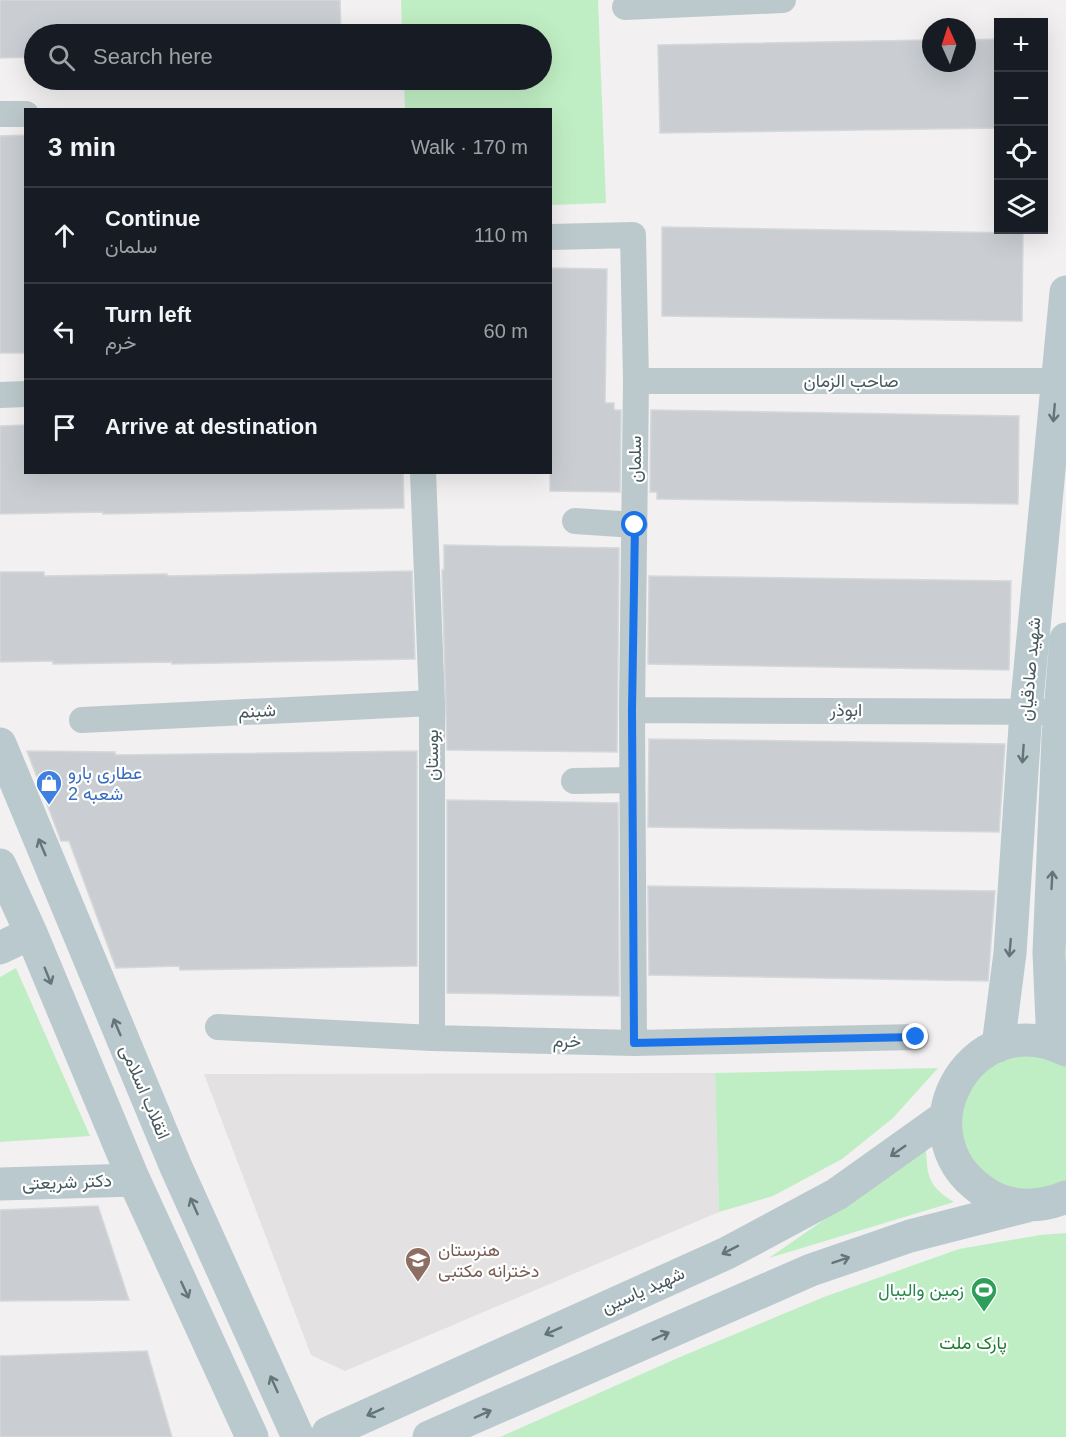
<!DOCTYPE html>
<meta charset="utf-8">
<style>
:root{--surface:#171b24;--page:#20242c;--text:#f1f3f6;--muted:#9ea1a6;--line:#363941}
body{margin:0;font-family:Helvetica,Vazirmatn,sans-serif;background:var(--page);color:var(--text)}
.controls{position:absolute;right:18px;top:18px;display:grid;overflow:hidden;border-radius:0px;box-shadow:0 6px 24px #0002}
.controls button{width:54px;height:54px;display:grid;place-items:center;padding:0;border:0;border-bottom:2px solid var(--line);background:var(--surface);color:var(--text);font:30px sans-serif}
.compass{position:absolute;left:922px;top:18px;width:54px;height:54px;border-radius:50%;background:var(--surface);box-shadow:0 6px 24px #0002;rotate:357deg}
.stop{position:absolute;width:18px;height:18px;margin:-14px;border:4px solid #1a73e8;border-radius:50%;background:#fff}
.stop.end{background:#1a73e8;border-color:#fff;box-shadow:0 2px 6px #0008}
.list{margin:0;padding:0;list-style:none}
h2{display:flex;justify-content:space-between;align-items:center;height:78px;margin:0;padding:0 24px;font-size:26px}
h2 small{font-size:20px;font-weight:400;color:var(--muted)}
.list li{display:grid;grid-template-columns:39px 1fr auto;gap:18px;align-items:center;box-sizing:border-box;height:96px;padding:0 24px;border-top:2px solid var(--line)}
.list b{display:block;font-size:22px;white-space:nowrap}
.list p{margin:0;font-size:20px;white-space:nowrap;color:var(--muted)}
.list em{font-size:20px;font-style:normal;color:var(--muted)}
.icon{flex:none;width:33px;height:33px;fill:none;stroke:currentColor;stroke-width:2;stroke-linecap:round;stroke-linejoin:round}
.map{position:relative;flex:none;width:1066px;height:1437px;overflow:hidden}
.search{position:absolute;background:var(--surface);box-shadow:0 6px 24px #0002;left:24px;top:24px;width:528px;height:66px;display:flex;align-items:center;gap:15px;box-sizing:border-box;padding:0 21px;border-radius:33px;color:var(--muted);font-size:22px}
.panel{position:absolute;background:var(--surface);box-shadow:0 6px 24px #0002;left:24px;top:108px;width:528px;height:366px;border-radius:0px}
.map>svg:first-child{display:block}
.education{fill:#e3e1e2}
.green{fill:#c0eec4}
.building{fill:#caced2;stroke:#d4d8db;stroke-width:1.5}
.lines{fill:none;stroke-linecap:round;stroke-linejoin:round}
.street{stroke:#bcc9cc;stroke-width:26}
.secondary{stroke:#b9c9ce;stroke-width:33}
.oneway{stroke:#647579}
.route{stroke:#1a73e8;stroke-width:8}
.labels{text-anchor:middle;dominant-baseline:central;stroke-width:4.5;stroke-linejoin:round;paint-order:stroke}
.street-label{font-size:18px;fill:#48595d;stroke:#fff}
.shop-label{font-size:18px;fill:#366cbe;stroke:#fff;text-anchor:start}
.education-label{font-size:18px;fill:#785e54;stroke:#fff;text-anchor:start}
.leisure-label{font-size:18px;fill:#27864d;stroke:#fff;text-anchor:end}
.park-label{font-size:18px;fill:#1a7d2f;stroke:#fff}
</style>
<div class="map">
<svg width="1066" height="1437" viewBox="0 0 1066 1437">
<rect width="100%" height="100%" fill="#f2f0f0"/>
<path class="education" d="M715,1073l4,139 -374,159 -34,-16 -107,-281z"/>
<path class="green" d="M401,0h197l8,203 -55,2 -1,-95 -145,-1 -1,-29h138v-46h-140z
M16,968l74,168 -90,6v-165z
M1026,1050l40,11v123l-24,9 -46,-6 -33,-32 -6,-46 24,-42z
M938,1068l-45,50 -51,41 -69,37 -54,16 -4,-139z
M926,1149c1,28 3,38 28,53l-185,56z
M1066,1233v204h-566l180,-80 144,-60 135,-48 81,-14z"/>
<path class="building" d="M0,0h340l1,34h-307v23l-34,1z
M999,39v89l-339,5 -2,-88 273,-5v23h36v-23z
M26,135v218h-26v-217z
M662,227l361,6 -1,88 -360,-5z
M550,268l57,1 -2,134h9v7h7l-1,82 -70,-1z
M651,410l368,6 -1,88 -361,-5v-7h-7z
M26,425v47h377l1,36 -301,6v-2l-103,2v-88z
M444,545l175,3 -2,204 -170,-2 -5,-180h2z
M412,571l3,88 -243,5v-2l-119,2v-3l-53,1v-90h44v4l123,-2v2z
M649,576l362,5 -2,89 -361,-6z
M649,739l356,5 -6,88 -351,-5z
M27,751l88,1v3l302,-4v215l-237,4 -1,-4 -63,2 -47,-127h-8z
M447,800l171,3 1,193 -172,-3z
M648,886l347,5 -7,90 -339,-6z
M98,1206l31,94 -129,1v-91z
M147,1351l25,86h-172v-81z"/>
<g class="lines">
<path class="street" d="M625,7l158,-7
M0,114h26
M550,237l83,-2 3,146 -4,329 2,333
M636,381h430
M0,395l26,-1
M423,472l9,231v335
M575,521l60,4
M632,710l413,2
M82,720l350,-17
M574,781l58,-1
M218,1027l214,11 202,5 282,-6"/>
<path class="secondary" d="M0,744l176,423 122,270
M0,865l31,68 103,247 118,257
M0,948l31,-15
M1053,1044l-4,-91 9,-216 8,-98
M998,1046l12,-93 16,-242 40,-419
M1066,1050c-97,-48 -172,91 -75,146 23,13 52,11 75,1
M0,1184l134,-4
M327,1437l1,-4 399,-180 110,-59 108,-77
M429,1437l382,-167 99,-34 117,-30"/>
</g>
<defs><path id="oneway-shaft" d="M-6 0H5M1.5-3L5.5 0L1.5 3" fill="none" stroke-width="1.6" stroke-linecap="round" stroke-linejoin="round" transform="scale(1.5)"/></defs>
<g class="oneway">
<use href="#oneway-shaft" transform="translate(1054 413) rotate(95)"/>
<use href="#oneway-shaft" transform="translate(1023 754) rotate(94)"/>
<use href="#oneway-shaft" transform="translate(42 847) rotate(-113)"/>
<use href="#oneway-shaft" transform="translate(1052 880) rotate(-87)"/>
<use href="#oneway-shaft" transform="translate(1010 948) rotate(95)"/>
<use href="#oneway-shaft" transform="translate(48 976) rotate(68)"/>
<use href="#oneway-shaft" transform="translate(117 1027) rotate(-113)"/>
<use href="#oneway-shaft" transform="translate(898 1151) rotate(145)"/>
<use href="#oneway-shaft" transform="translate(194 1206) rotate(-114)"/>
<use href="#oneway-shaft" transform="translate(730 1250) rotate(153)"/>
<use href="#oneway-shaft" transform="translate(841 1260) rotate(-19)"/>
<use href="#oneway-shaft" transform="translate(185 1290) rotate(65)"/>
<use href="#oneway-shaft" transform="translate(553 1331) rotate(156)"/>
<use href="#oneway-shaft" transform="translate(661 1336) rotate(-24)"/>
<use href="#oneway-shaft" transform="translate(274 1384) rotate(-114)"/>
<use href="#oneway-shaft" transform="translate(375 1412) rotate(156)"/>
<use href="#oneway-shaft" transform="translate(483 1414) rotate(-24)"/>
</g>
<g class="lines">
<path class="route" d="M635,525l-3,185 2,333 282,-6"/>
</g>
<defs>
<g id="shop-pin" transform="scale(1.35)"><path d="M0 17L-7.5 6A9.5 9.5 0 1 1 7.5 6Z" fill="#3f7fe0" stroke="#fff"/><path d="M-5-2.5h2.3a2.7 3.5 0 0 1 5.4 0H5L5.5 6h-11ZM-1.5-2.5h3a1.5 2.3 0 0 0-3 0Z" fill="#fff"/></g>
<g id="school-pin" transform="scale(1.35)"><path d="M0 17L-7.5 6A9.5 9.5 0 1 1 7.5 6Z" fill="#8d6e63" stroke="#fff"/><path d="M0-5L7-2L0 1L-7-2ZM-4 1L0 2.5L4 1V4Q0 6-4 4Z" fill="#fff"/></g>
<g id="stadium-pin" transform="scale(1.35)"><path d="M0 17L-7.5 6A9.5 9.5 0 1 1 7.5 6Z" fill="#2e9e5b" stroke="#fff"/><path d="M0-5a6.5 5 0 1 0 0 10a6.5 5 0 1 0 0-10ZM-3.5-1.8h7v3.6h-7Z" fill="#fff"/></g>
</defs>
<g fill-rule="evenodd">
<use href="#shop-pin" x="49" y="783"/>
<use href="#school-pin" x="418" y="1260"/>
<use href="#stadium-pin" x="984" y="1290"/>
</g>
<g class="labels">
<g class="street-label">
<text x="851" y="381">صاحب الزمان</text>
<text transform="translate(635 459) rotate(-90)">سلمان</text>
<text transform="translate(1030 669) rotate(-85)">شهید صادقیان</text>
<text x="846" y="710">ابوذر</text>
<text transform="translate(257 711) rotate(-3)">شبنم</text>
<text transform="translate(432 755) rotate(-90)">بوستان</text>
<text transform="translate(567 1041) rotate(1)">خرم</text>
<text transform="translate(145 1092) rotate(67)">انقلاب اسلامی</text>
<text transform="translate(67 1182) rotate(-2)">دکتر شریعتی</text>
<text transform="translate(643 1290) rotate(-24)">شهید یاسین</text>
</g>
<g class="shop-label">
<text x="68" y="773">عطاری بارو<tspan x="68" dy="21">شعبه 2</tspan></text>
</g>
<g class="education-label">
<text x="438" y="1250">هنرستان<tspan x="438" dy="21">دخترانه مکتبی</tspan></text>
</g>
<g class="leisure-label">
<text x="964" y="1290">زمین والیبال</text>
</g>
<g class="park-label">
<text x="973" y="1343">پارک ملت</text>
</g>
</g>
</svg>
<div class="controls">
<button>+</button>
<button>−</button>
<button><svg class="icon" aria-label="locate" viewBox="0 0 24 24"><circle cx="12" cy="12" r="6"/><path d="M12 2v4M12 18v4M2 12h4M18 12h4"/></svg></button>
<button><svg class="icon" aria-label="layers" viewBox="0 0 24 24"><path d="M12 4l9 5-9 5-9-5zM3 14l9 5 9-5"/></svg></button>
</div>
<svg class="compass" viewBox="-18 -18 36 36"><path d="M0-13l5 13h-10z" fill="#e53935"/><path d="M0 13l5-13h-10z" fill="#9ea1a6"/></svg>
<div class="stop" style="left:635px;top:525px"></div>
<div class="stop end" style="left:916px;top:1037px"></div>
<div class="search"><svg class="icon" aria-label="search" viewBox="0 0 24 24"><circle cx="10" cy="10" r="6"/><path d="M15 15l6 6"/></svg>Search here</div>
<section class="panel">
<h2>3 min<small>Walk · 170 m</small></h2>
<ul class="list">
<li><svg class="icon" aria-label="ahead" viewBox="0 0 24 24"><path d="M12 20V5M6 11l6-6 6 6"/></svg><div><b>Continue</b><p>سلمان</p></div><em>110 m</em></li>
<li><svg class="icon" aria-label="left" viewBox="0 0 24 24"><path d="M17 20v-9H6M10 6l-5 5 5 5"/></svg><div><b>Turn left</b><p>خرم</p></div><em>60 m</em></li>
<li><svg class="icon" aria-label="arrive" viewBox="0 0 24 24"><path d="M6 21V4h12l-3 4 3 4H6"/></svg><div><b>Arrive at destination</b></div></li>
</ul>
</section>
</div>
